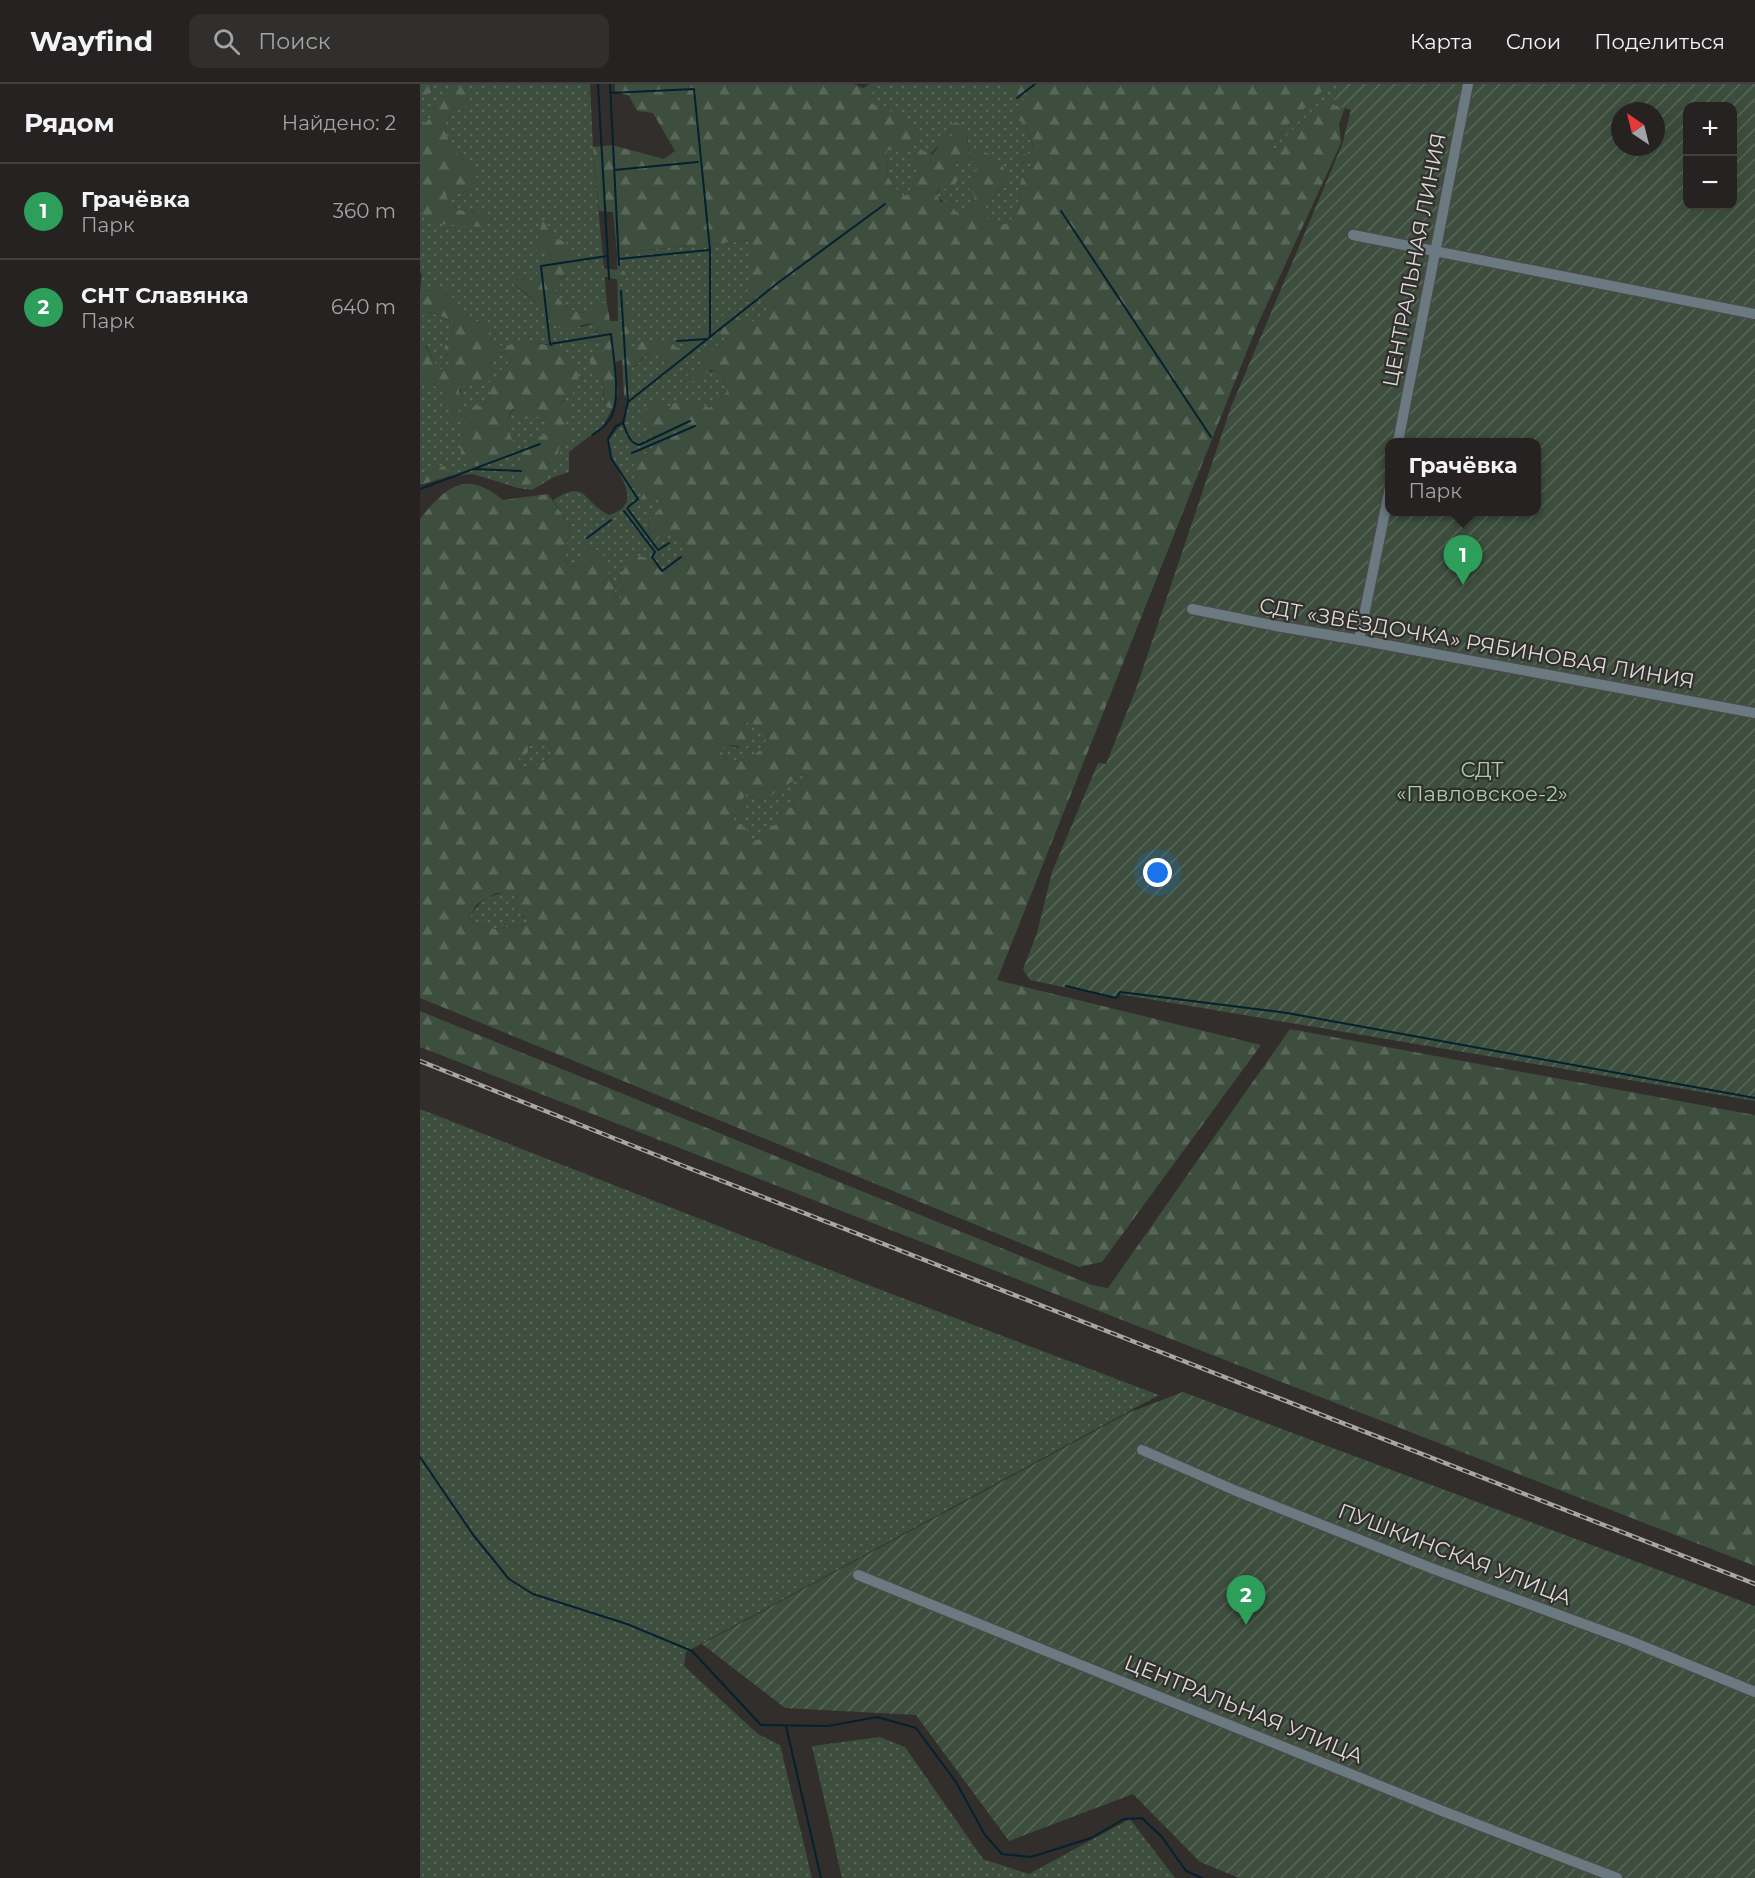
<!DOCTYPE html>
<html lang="ru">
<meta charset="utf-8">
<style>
:root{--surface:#252221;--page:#312f2e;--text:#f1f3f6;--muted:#a3a4a5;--line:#423f3f;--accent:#0b8043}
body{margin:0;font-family:Montserrat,sans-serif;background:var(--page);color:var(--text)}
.controls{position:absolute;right:18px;top:18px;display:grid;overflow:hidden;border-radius:12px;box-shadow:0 6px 24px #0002}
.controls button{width:54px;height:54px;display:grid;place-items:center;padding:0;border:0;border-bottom:2px solid var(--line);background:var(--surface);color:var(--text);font:30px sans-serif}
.compass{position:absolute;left:1191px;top:18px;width:54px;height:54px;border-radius:50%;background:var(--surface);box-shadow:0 6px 24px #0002;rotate:325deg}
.you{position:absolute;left:738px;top:789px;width:21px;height:21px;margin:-15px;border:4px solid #fff;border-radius:50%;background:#1a73e8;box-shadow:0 0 0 9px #1a73e833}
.badge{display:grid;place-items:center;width:39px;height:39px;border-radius:50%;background:var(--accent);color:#fff;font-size:20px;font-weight:700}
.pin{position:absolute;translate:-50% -50px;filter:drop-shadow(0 2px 3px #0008)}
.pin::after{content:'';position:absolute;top:32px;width:21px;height:18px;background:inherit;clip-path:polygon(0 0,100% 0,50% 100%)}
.popup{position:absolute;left:965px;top:354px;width:156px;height:78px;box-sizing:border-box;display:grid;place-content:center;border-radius:12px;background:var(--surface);filter:drop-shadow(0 2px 4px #0005);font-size:20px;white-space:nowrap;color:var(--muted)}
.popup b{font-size:22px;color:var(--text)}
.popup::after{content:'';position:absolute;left:50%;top:100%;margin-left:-12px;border:12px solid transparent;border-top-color:var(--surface)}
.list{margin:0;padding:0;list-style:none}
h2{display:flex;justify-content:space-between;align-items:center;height:78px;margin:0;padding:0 24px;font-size:26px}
h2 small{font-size:20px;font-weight:400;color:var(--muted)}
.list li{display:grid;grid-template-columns:39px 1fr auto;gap:18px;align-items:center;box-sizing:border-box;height:96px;padding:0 24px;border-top:2px solid var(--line)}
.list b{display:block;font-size:22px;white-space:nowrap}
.list p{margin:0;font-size:20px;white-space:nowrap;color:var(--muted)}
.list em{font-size:20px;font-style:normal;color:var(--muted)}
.icon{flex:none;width:33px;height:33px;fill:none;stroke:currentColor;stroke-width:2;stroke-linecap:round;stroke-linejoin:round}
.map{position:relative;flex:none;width:1335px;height:1794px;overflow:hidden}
header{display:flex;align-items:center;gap:36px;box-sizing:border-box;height:84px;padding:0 30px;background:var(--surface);border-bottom:2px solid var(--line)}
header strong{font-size:28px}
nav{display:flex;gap:33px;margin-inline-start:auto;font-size:21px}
.search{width:420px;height:54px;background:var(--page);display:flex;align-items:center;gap:15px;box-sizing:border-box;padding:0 21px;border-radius:12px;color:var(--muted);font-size:22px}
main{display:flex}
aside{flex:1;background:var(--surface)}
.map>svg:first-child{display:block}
.grass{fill:url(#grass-dots)}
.forest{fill:url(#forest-firs);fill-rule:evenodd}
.garden{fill:url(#garden-furrows);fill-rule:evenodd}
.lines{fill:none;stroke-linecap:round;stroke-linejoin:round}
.stream{stroke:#042130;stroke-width:2}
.minor-casing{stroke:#4c4a48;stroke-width:13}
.minor{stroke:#6b7980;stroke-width:10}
.rail-casing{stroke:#a9a7a6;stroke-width:4.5}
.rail{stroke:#312e2c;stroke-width:2;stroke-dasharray:7;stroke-linecap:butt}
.labels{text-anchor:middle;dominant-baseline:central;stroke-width:4.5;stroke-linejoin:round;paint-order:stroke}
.street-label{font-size:21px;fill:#dcdad9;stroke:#312e2c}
.park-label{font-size:21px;fill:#a4d1a8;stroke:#312e2c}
</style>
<header>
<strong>Wayfind</strong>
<div class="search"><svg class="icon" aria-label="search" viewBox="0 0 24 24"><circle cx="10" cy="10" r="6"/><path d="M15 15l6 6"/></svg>Поиск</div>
<nav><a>Карта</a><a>Слои</a><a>Поделиться</a></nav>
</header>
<main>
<aside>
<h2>Рядом<small>Найдено: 2</small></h2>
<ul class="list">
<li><span class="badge" style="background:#2e9e5b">1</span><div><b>Грачёвка</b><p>Парк</p></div><em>360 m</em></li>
<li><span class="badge" style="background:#2e9e5b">2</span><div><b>СНТ Славянка</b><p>Парк</p></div><em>640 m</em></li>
</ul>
</aside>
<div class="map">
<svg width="1335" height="1794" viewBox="0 0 1335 1794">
<defs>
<pattern id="grass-dots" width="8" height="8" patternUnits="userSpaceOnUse" patternTransform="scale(1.5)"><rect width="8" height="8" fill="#3d4e3e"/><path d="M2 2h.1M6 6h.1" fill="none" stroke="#586759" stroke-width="1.8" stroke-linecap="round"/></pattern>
<pattern id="forest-firs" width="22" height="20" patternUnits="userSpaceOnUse" patternTransform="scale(1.5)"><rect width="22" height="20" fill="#3d4e3e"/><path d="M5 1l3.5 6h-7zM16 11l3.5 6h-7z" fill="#586759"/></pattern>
<pattern id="garden-furrows" width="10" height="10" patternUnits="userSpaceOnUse" patternTransform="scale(1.5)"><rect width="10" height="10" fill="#3d4e3e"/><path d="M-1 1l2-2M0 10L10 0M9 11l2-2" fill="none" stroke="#586759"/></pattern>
</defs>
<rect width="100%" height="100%" fill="#312e2c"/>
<path class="grass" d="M12,0h158l3,63 14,157 -8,-1 -5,10c-21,1 -35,-6 -41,-28l12,-9v-35l-17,-5 -12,6v7l7,2 5,8 -9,17 -7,6 -15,-4 -4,6 27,21 10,16 31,6 13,-4 4,6 -10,11 15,2v9l-13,17c21,16 9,18 16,39l6,2 -9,17 -34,26v20l-15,5 -22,13 -14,-2 -45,-14 -23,2 -5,-9 -25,6v-94l21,10 17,20c3,-9 1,-17 4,-26l19,3 10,-16 -4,-11 11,-7 11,2 3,6c-12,9 -22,24 -23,40l-7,6 -12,-1 44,39c-5,-14 -11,-25 1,-36l28,6 7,12 -6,9 -21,9 -2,18 -8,12 44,-8v-17l8,-12c-2,-21 -12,-34 9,-45l-22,-47 -29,-4 -18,6 -10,-3 -16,-22 -16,-3 -16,-30 -27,2 2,-17 -2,-2v-62l2,3 55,-1 -19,-2 -13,-13 26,-7 1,-20 -21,-23 -7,-21 8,-14 -21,6 -11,8v-28l11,-5z
M450,0h140l-2,9 15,5 2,5 -9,17 9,3 9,26 -12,14 13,-4 1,3c-3,5 -10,9 -13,14 -9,16 4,33 -17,48 -11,-1 -19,-2 -25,-12l27,-34 -39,-25 -2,-16c-30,0 -31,13 -49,33l2,5 -5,4 -6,15 -6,2c-6,-6 -13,-13 -15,-21 -1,-8 1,-13 -3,-20l3,-5h10l-24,-45 -5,-5 5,-12z
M905,0h13l-4,21 -50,33 -8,12 -6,-3 13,-17 41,-41z
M544,75l13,1 3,3 -13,23 8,10 -3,10 -6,7 -9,1c-5,-9 -14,-11 -21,-19l19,-30z
M332,156v46l-7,15 12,-2 8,6 3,8c-19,13 -21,13 -38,-2l-6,31 -18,10 -5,11 -15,14 30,-7 7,7 4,15 -18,16 -12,-7 -46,51 -8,3 -4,20 10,26 5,-5 5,2 5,6c-16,17 -18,16 -13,38l10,-9 7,-1 15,10 6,10 -12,12 -14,9 -18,-16 -26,20 3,17 -2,8 -6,-1 1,-15 -11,-22 -21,-4 -5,7 -10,-1 -4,-10 7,-29 -18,-27c35,-21 28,1 56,15 34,-11 12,-35 4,-56 -2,-6 -3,-13 -4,-19l9,-12 7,-6 3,-22 3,-3 -1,-29c11,-3 12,-13 25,-17l9,5 1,10 -15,13 54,-47 -15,13 -12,3 -7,-8 -37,13 -6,-5 3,-33 -8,6h-4l-1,-68z
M9,228l24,9 1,8 -10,19 7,15 -12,8 -13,-26 -6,1v-30z
M327,638l14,5 8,7c-7,20 -20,27 -40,27l-9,-11 6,-5 13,3 1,-22z
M112,659h10l8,3 2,6c-7,11 -17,16 -30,15l-4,-4 1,-8z
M384,690l3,2 -15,21 3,6c-5,8 -13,17 -20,23 -6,5 -12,6 -15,13l-7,2 -4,-7 -15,-12 -1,-6 11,-3 -2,-13 4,-6 8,2 7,6z
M95,808l7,24 7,4 -3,4 -31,5 -27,-9c12,-21 23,-27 47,-28z
M0,1025l456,179 283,107 -473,257 -2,14 74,68 22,11 32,133h-392z
M460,1653l25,10 78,112 46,15 101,-55 45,59h-333l-30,-132z"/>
<path class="forest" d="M0,0h12l-1,9 -11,5z
M195,0h239l9,4 7,-4 4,4 -4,12 4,5 6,-1 16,10 23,24 -2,6 -9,8 -6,-4 -4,3 -10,-1 -3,5c4,7 2,12 3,20 2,8 9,15 15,21l6,-2 2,-6 -5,-5 2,-4h7l5,-4 -2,-5 -4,-2 -1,-14 7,-5 12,6 10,-14 10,-4 -2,-11 6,-4 9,5 4,26c4,0 11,-2 15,-1 11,3 22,16 24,26l-27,34c6,10 14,11 25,12 21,-15 8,-32 17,-48 3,-5 10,-9 13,-14l-1,-3 -13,4 -3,-4 3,-4 8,-2 4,-5 -9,-25 -9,-3 -4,-5 5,-9 8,-4 -2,-4 -10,1 -5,-6 2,-9h315l-1,5 -41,41 -13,17 6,3 8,-12 38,-37 23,6 -6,17 2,19 -84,183 -260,654 264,65 -159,217 -23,5 -659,-269v-479c26,-33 46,-50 83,-19l45,-6 23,33 -7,29 4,10 10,1 5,-7v-11l8,-3 12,8 1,10 11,22 -1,15 5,1 3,-8 -3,-17 14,-21 12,1 18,16 14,-9 12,-12 -6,-10 -15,-10 -7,1 -6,10h-4c-5,-23 -3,-22 13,-39l-5,-6 -4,-2 -11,8 -5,-3 7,-11 -10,-4 -1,-5 3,-6 -5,-6 3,-16c10,2 14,0 20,-8l-11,-21c13,-11 32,-29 52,-23 4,1 9,5 12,7l18,-16 -4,-15 -7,-7h-6l-10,10 -12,2 -2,-5 15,-14 5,-11 18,-10v-7l-5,-2 -2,-5 6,-13 7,-5c17,16 18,16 37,3l-2,-8 -8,-6 -13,2 -3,-3 11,-12v-46l-135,13 -4,-41 -14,-1 -6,-64 19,-2 52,14 11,-8 -22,-38 -16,-2 -8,-15 -14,-5zM544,75l7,3 7,-2 1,3 -12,23 8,10 -3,10 -6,7 -9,1 -4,-7 2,-4 -3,-5 -11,4 -5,-8 3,-5 14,-1 7,-13 -5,-10zM326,638l15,5 8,7c-7,20 -20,27 -40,27l-9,-11 6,-5 20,2 5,-5 -1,-6 -9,-10zM112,659h10l8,3 2,6c-7,11 -17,16 -30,15l-4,-4 1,-8h6l3,-3v-6zM384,690l3,2 -15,21 3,6 -3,5 -9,-2 -6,9 2,5 -3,5 -14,2 1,7 -3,5 -7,2 -7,-13 -12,-6 -1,-6 11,-3 3,-5 -5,-8 4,-6 8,2 7,6zM76,809h5l3,7 6,-2 2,-5h3l2,5 -1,12 12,10 -2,4 -31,5 -27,-9 8,-15z
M49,1v19l-17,8 -8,14 7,21 21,23 6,10 -7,10 -25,7 12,13 19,2 12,6 -7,9 -42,-3 -19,-11 -1,-3v-84l11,-8 2,-16 27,-16z
M123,137l6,5 -1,10 17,5c11,22 6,29 -11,45 5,21 19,28 40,27l5,-11 8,2 3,17h12l3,-7h6l-4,34 6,4 6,-10 31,-2 7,8c13,-4 25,-10 30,-23l5,2 2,9 -60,46 -4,-2 15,-14 -1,-9 -9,-6c-14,4 -14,13 -25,17l1,30 -3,2 -4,-5 -2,-35 -7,2 3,31 -6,16 -6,-2c-6,-20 5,-23 -16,-38v-11l6,-6 7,-1v-9l-15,-2v-5l8,-2 2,-3 -4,-7c-10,0 -20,7 -32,5 -12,-2 -16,-16 -23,-23 -7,-8 -17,-15 -26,-21l3,-6 16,4 6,-6 -2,-8 12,-9 -5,-8 -7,-2v-7z
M182,184l22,3 3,5 -2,5 -24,-5z
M28,205l15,29c20,5 26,6 32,26 14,5 14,-1 27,-3 4,-1 10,1 14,2 22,3 46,13 42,40 -2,11 -13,12 -17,21l7,5 2,8 -6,6 6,3 2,7c-13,8 -15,18 -15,33l-17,14 -17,7 -8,-6 -2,-7 8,-12 2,-18 21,-9 5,-9 -6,-12 -10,5 -12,-1 -7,-10c-11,11 -5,23 0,36l-16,16 -28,6 -8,-7 -3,-21 6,-13 -3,-16 8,-4 12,1 7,-6c1,-16 10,-31 23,-40l-3,-6 -11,-2 -11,7 4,11v10l-10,6 -19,-2 -3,6 2,10 -4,19 -4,1 -12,-31 -21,-10v-33l5,-1 14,25 12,-7 -7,-15 10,-19 -1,-8 -23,-9 -10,4v-25z
M239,315l3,3 -21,20 -6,-5z
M25,382l5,10 -30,9v-12z
M0,927l672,274 16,3 182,-259 465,86v451l-1335,-519z"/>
<path class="garden" d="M918,0h417v1017l-636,-107 -3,4 -86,-18 -7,-11 14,-36 15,-61 46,-109 8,1 30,-75 95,-282 111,-262 9,-35 -17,-5zM1268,22h44v100h-44zM1200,27h36v36h-36zM970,358h146v70h-146z
M763,1308l572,214v272h-516l-39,-16 -67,-68 -124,47 -93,-126 -131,-7 -83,-64 426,-231z"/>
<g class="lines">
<path class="stream" d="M178,0l11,195
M190,0l9,181
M190,9l84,-4 16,161v86
M597,14l18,-14
M194,86l84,-8
M641,127l150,226
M199,175l90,-9
M201,207l7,111
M257,257l30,-2
M203,339c3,8 6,20 16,22l51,-24
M172,351c7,-4 13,-9 18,-16 12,-19 3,-63 1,-85l-61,10 -9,-78 66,-10
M212,369l63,-27
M53,385l48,2
M0,405l120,-45
M204,427l31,41 -3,5 10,14 19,-14
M167,454l24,-18
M249,459l-11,7 -31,-42 11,-9 -27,-41 -3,-19 8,-13 7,-3 5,-21 151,-120 106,-78
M646,902l50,12 4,-6 167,21 468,85
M0,1373l54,79 35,43 24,15 94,30 65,27 69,74 67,1 49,-9 39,11 40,54 29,53 17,19 29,3 60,-19 33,-19 18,-1 20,19 24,34 16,7
M366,1642l35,152"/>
<g class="minor-casing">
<path id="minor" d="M933,151l402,79
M978,358l70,-358
M772,525l84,17 83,14 396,73
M939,556l31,-153
M722,1366l92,40 197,78 199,73 125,51
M438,1491l587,237 172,66"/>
</g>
<use href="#minor" class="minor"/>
<g class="rail-casing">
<path id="rail" d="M0,977l261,104 1074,419"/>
</g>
<use href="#rail" class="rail"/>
</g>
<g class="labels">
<g class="street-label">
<text transform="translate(994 176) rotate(-79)">ЦЕНТРАЛЬНАЯ ЛИНИЯ</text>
<text transform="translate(1057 559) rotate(10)">СДТ «ЗВЁЗДОЧКА» РЯБИНОВАЯ ЛИНИЯ</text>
<text transform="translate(1035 1470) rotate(21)">ПУШКИНСКАЯ УЛИЦА</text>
<text transform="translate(824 1625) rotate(22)">ЦЕНТРАЛЬНАЯ УЛИЦА</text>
</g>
<g class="park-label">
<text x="1062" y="685">СДТ<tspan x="1062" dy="24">«Павловское-2»</tspan></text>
</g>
</g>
</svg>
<div class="controls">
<button>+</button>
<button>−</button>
</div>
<svg class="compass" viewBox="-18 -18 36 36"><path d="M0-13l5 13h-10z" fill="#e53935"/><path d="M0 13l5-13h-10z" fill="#a3a4a5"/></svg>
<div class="you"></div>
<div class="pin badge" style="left:1043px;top:501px;background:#2e9e5b">1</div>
<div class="popup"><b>Грачёвка</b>Парк</div>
<div class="pin badge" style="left:826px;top:1541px;background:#2e9e5b">2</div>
</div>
</main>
